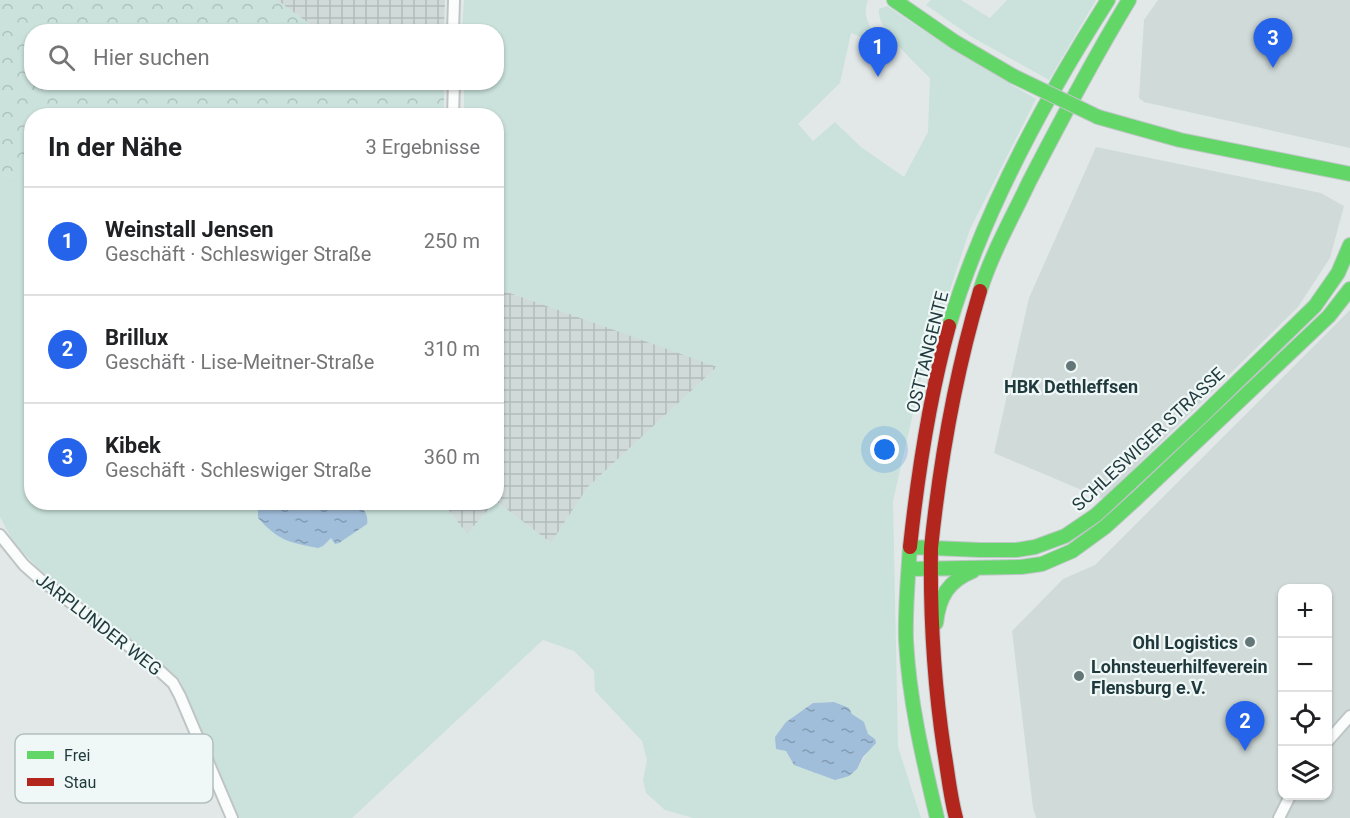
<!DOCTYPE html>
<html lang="de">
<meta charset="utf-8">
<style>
:root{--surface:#fff;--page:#f6f6f6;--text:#202124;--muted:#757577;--line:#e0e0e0;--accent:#2563eb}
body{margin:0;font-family:Roboto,sans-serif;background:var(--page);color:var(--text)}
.controls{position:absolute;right:18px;bottom:18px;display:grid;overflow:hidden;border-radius:12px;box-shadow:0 2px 4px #0004}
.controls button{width:54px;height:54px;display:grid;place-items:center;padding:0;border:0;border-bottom:2px solid var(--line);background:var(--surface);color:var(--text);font:30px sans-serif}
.you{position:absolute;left:885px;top:450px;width:21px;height:21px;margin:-15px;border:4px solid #fff;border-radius:50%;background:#1a73e8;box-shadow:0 0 0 9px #1a73e833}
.badge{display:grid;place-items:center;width:39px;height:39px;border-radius:50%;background:var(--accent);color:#fff;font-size:20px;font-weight:700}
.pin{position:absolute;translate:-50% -50px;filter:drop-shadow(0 2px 3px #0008)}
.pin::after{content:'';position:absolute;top:32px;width:21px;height:18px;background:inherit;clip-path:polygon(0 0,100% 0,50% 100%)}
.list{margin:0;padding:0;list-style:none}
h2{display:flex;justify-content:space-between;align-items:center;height:78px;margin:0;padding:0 24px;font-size:26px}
h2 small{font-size:20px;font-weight:400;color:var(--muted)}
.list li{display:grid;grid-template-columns:39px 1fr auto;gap:18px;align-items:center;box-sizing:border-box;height:108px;padding:0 24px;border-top:2px solid var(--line)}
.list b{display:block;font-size:22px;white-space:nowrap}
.list p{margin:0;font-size:20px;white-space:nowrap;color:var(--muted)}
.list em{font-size:20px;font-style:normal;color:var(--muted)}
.icon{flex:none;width:33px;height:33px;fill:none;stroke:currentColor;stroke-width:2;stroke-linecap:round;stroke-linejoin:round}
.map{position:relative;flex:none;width:1350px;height:818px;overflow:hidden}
.search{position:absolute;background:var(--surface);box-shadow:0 2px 4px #0004;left:24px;top:24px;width:480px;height:66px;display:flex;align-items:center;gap:15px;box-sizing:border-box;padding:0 21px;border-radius:24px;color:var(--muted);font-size:22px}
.panel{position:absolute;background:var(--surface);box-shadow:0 2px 4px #0004;left:24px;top:108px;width:480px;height:402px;border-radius:24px}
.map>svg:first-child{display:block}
.built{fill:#cfdad9;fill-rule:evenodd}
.industrial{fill:url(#industrial-grid)}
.green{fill:#cae2db;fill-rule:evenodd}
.forest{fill:url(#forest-crowns)}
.water{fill:url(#water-ripples)}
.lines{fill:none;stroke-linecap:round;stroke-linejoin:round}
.street-casing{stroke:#bfc5c5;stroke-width:14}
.fast-casing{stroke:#bec6c6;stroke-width:16}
.jam-casing{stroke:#bec6c6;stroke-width:16}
.street{stroke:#fbfcfc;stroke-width:10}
.fast{stroke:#63d668;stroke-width:14}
.jam{stroke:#b3261e;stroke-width:14}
.fast-bridge-casing{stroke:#bec6c6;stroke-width:16;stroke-linecap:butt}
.fast-bridge{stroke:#63d668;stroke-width:14}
.poi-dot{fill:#637678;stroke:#f0f8f7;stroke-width:2}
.labels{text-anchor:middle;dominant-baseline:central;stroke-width:4.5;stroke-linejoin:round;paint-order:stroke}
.street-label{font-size:18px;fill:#1f393c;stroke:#f0f8f7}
.poi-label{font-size:18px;font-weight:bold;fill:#1f393c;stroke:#f0f8f7}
.key{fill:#f0f8f7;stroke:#b1bfbf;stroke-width:1.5}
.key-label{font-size:16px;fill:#1f393c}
</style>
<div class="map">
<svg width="1350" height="818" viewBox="0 0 1350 818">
<defs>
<pattern id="industrial-grid" width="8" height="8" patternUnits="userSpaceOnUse" patternTransform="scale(1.5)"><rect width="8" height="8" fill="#cfdad9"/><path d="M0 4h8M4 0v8" fill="none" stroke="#b1bcbb"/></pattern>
<pattern id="forest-crowns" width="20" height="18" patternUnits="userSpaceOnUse" patternTransform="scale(1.5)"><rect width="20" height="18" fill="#cae2db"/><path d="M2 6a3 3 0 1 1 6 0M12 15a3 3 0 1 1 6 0" fill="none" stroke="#adc3bd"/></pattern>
<pattern id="water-ripples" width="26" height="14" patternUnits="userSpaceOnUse" patternTransform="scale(1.5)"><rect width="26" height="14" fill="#a0bdda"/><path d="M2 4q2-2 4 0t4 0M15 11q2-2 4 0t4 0" fill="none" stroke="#829bb2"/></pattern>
</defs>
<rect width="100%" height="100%" fill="#e2e8e8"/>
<path class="built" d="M1158,0h192v148l-206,-46 -5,-4 5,-78z
M1096,147l225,46 23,13 -14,52 -32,49 -195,192 -109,-46 35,-155z
M1350,310v508h-314l-3,-10 -21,-177 51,-52 32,-14zM1282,588h46v208h-46z"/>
<path class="industrial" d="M277,0h168l-1,31h-125z
M496,288l222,78 -130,121 -37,56 -54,-41z
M443,503h51l-27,31z"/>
<path class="green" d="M464,0h404c-6,15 1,24 8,37l-5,4 -20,-8 -11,50 -42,41 15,17 22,-19 26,25 43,30 24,-45 2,-54c-13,-14 -55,-50 -51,-69l8,-3 72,48 77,45 -66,130 -48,145 -29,127 5,246 23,71h-228l-28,-8 -19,-17 -3,-12 4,-21 -5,-19 -47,-50 -1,-20 -20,-20 -31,-11 -191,178h-114l-58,-138 -73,-60 -66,-49 -27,-28 -14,-26v-343l31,7 1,321 226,1v15l65,28 7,-8 9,5 24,-36 -7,-4h87l24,31 27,-31 3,-1 54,41 37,-56 129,-120 -220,-79 -1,-172 -32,-1v-32l32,-1v-50l-34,-1zM834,702l30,20 4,12 7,5 -18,30 -8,7 -55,-11 -8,-14v-29l27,-19z
M931,0h30l29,18 17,-18h89l-47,80 -77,-43 -46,-32z"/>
<path class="forest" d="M0,0h277l42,31 -287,1v50l412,1v32l-412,1 -1,65 -31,-7z"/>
<path class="water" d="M258,502l98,1c7,4 13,12 11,21l-28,19 -4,1 -4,-6 -8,8 -5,2c-30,-6 -39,-7 -60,-30z
M834,702l15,6 3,6 12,8 4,12 7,5 1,4 -13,14 -6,12 -8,7 -14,4 -41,-15 -8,-14 -10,-2 -1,-12 11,-15 27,-19z"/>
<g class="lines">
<g class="street-casing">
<path id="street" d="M453,32l1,-32
M453,116l1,-34
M0,535l24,30 17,15 109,82 23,21 7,13 52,122
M1328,741l22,-25
M1279,818l11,-22"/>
</g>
<g class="fast-casing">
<path id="fast" d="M894,0l61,42 58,34
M1098,117l82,23 170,34
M980,291c12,-38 32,-73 49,-109 32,-62 64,-123 100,-182
M949,326c33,-111 97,-229 159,-326
M910,547l70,3h36l19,-3 30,-11 31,-21 104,-97 115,-112 23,-33 12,-28
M910,547c-2,31 -5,62 -4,93 3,60 17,119 31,178
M909,569l112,-2 21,-3 30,-13 33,-24 32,-29 192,-182 21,-27
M936,623c3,-26 12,-42 37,-52"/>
</g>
<g class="jam-casing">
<path id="jam" d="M910,547c8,-75 19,-148 39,-221
M931,548c-1,68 3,135 13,202 4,23 6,46 12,68
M931,548c9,-87 24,-173 49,-257"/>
</g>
<use href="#street" class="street"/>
<use href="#fast" class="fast"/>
<use href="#jam" class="jam"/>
<g class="fast-bridge-casing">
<path id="fast-bridge" d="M1013,76l85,41"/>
</g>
<use href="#fast-bridge" class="fast-bridge"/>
</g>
<g class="poi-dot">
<circle cx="1071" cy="366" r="6"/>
<circle cx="1250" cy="642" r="6"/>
<circle cx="1079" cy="676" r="6"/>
</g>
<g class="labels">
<g class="street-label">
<text transform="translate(927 352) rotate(-76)">OSTTANGENTE</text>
<text transform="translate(1148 439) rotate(-43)">SCHLESWIGER STRASSE</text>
<text transform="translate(99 624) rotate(38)">JARPLUNDER WEG</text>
</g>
<g class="poi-label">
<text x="1071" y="386">HBK Dethleffsen</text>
<text x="1238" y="642" text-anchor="end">Ohl Logistics</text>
<text x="1091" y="666" text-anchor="start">Lohnsteuerhilfeverein<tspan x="1091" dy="21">Flensburg e.V.</tspan></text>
</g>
</g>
<rect x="15" y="734" width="198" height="69" rx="9" class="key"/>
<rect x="27" y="751" width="27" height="8" fill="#63d668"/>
<rect x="27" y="778" width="27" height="8" fill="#b3261e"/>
<g class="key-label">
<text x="64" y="761">Frei</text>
<text x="64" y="788">Stau</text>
</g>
</svg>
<div class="controls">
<button>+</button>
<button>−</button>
<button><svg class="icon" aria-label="locate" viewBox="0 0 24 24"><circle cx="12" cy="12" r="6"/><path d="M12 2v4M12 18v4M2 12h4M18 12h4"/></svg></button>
<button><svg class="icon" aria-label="layers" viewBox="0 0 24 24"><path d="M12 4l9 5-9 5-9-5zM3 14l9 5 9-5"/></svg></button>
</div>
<div class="you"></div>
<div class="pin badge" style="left:878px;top:77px">1</div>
<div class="pin badge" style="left:1245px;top:751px">2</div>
<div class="pin badge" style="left:1273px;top:68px">3</div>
<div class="search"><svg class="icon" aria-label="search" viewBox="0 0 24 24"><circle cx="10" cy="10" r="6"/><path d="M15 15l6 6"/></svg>Hier suchen</div>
<section class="panel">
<h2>In der Nähe<small>3 Ergebnisse</small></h2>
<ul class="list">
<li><span class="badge">1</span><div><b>Weinstall Jensen</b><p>Geschäft · Schleswiger Straße</p></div><em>250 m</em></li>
<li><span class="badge">2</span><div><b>Brillux</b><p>Geschäft · Lise-Meitner-Straße</p></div><em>310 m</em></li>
<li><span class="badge">3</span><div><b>Kibek</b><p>Geschäft · Schleswiger Straße</p></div><em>360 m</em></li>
</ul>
</section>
</div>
